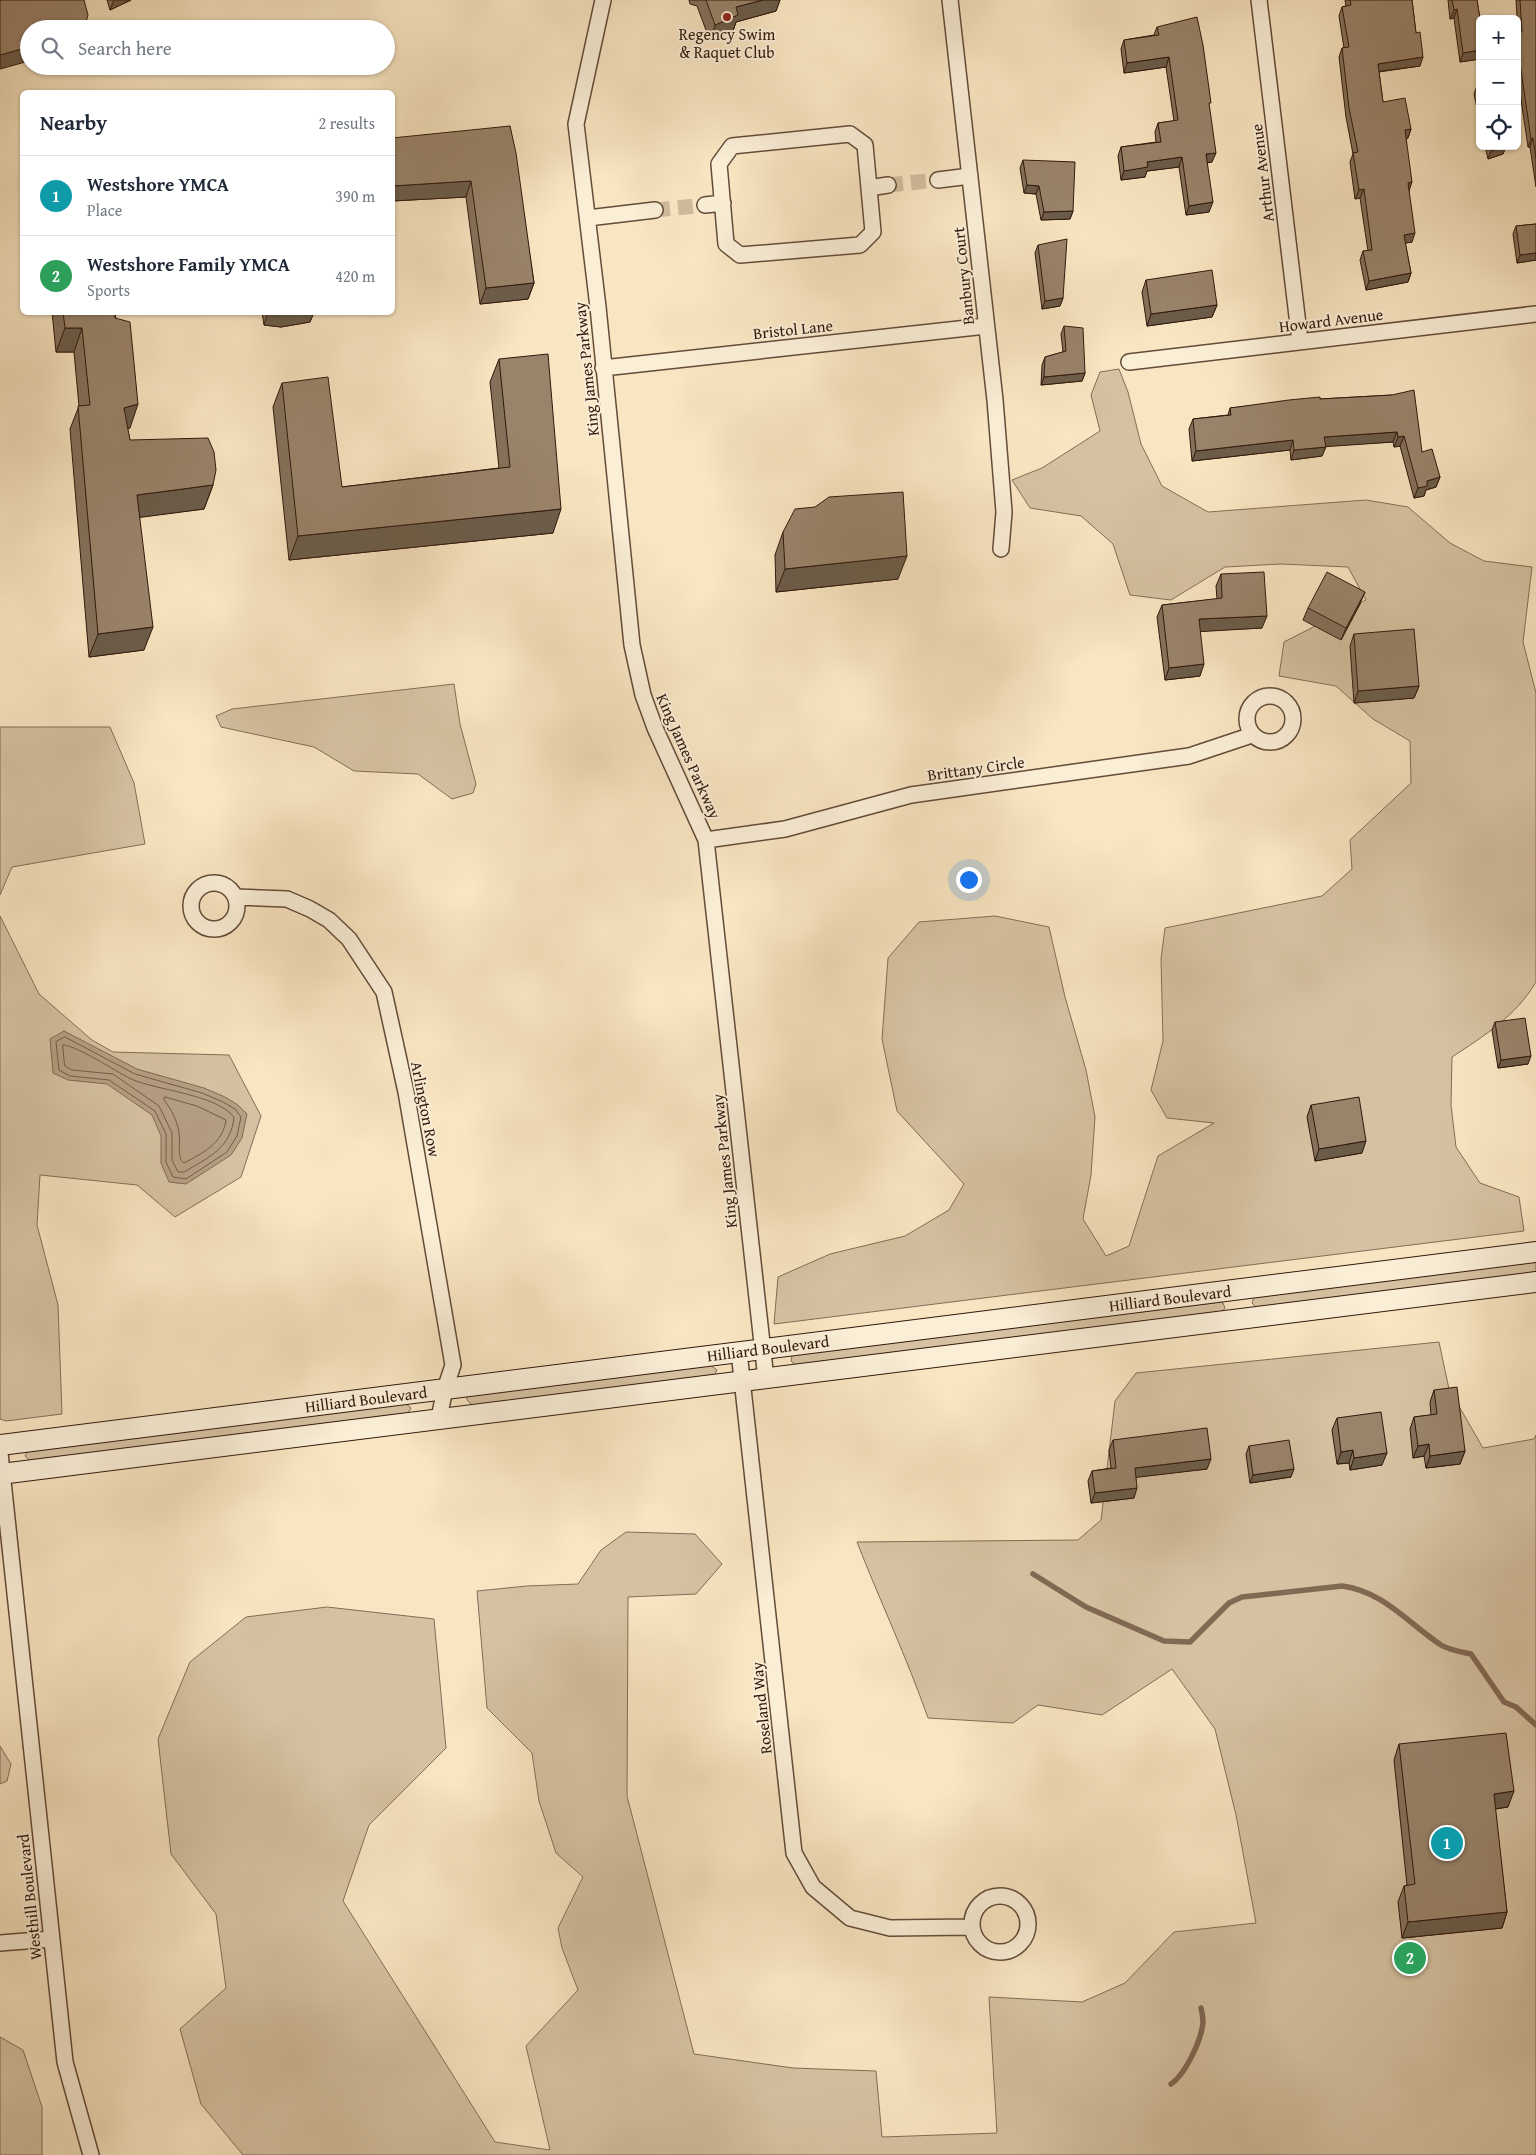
<!DOCTYPE html>
<meta charset="utf-8">
<style>
:root{--surface:#fff;--page:#f6f6f7;--text:#1f2937;--muted:#747a83;--line:#e0e1e3;--accent:#db2777}
body{margin:0;font-family:"Gentium Book Plus",serif;background:var(--page);color:var(--text)}
.controls{position:absolute;right:15px;top:15px;display:grid;overflow:hidden;border-radius:8px;box-shadow:0 1px 4px #0004}
.controls button{width:45px;height:45px;display:grid;place-items:center;padding:0;border:0;border-bottom:1px solid var(--line);background:var(--surface);color:var(--text);font:25px sans-serif}
.you{position:absolute;left:968px;top:879px;width:18px;height:18px;margin:-12px;border:4px solid #fff;border-radius:50%;background:#1a73e8;box-shadow:0 0 0 8px #1a73e833}
.badge{display:grid;place-items:center;width:32px;height:32px;border-radius:50%;background:var(--accent);color:#fff;font-size:16px;font-weight:700}
.pin{position:absolute;translate:-50% -50%;border:2px solid #fff;box-shadow:0 1px 5px #0006}
.list{margin:0;padding:0;list-style:none}
h2{display:flex;justify-content:space-between;align-items:center;height:65px;margin:0;padding:0 20px;font-size:21px}
h2 small{font-size:16px;font-weight:400;color:var(--muted)}
.list li{display:grid;grid-template-columns:32px 1fr auto;gap:15px;align-items:center;box-sizing:border-box;height:80px;padding:0 20px;border-top:1px solid var(--line)}
.list b{display:block;font-size:19px;white-space:nowrap}
.list p{margin:0;font-size:16px;white-space:nowrap;color:var(--muted)}
.list em{font-size:16px;font-style:normal;color:var(--muted)}
.icon{flex:none;width:28px;height:28px;fill:none;stroke:currentColor;stroke-width:2;stroke-linecap:round;stroke-linejoin:round}
.map{position:relative;flex:none;width:1536px;height:2155px;overflow:hidden}
.search{position:absolute;background:var(--surface);box-shadow:0 1px 4px #0004;left:20px;top:20px;width:375px;height:55px;display:flex;align-items:center;gap:12px;box-sizing:border-box;padding:0 18px;border-radius:28px;color:var(--muted);font-size:19px}
.panel{position:absolute;background:var(--surface);box-shadow:0 1px 4px #0004;left:20px;top:90px;width:375px;height:225px;border-radius:8px}
.map>svg:first-child{display:block}
.green{fill:#d6c2a2;stroke:#846d57}
.water{fill:#b59f83;stroke:#816953}
.lines{fill:none;stroke-linecap:round;stroke-linejoin:round}
.shore{stroke:#745c48;stroke-width:1}
.stream{stroke:#816953;stroke-width:5.5}
.street-tunnel{stroke:#d0bc9d;stroke-width:15;stroke-dasharray:15 8;stroke-linecap:butt}
.street-casing{stroke:#644b39;stroke-width:18}
.secondary-casing{stroke:#32180c;stroke-width:22}
.street{stroke:#faeed7;stroke-width:15}
.secondary{stroke:#faeed7;stroke-width:20}
.wall{fill:#84715b;stroke:#32180c}
.shaded-wall{fill:#6b5c4a;stroke:#32180c}
.building{fill:#99836a;stroke:#32180c}
.poi-dot{fill:#8f2418;stroke:#faeed7;stroke-width:2}
.labels{text-anchor:middle;dominant-baseline:central;stroke-width:4;stroke-linejoin:round;paint-order:stroke}
.poi-label{font-size:16px;fill:#32180c;stroke:#faeed7}
.street-label{font-size:16px;fill:#32180c;stroke:#faeed7}
</style>
<div class="map">
<svg width="1536" height="2155" viewBox="0 0 1536 2155">
<rect width="100%" height="100%" fill="#f8e5c1"/>
<filter id="stains"><feTurbulence type="fractalNoise" baseFrequency=".004" numOctaves="4"/><feColorMatrix values="0 0 0 0 .2 0 0 0 0 .09 0 0 0 0 .02 0 0 0 .5 -.17"/></filter>
<radialGradient id="worn" r=".72"><stop offset=".6" stop-color="#630" stop-opacity="0"/><stop offset="1" stop-color="#630" stop-opacity=".3"/></radialGradient>
<path class="green" d="M1119,369l9,23 13,52 21,42 46,26 158,-12 42,7 42,36 34,18 48,6 -9,75 13,51v289c-20,34 -52,54 -84,75l-1,48 5,42 24,36 39,14 5,34 -750,93 4,-47 52,-23 75,-18 44,-26 15,-26 -67,-73 -15,-72 6,-81 31,-36 76,-6 54,11 16,70 21,73 9,47 -4,58 -8,44 23,37 23,-10 29,-90 56,-33 -47,-5 -16,-28 12,-49 -2,-82 4,-31 157,-32 30,-27 -2,-29 61,-57 -1,-42 -37,-22 -37,-33 -57,-10 5,-34 82,-42 -18,-33 -67,-3 -56,3 -54,33 -41,-5 -17,-51 -32,-28 -51,-8 -18,-28 30,-12 58,-37 -9,-36 9,-23z
M454,684l6,40 16,60 -3,9 -21,6 -34,-25 -64,-3 -40,-24 -93,-20 -5,-11 16,-7z
M0,727h110l24,56 11,61 -133,23 -12,28z
M0,916l39,78 53,46 21,12 116,3 32,61 -20,61 -66,40 -38,-32 -97,-10 -3,50 21,80 4,109 -56,7 -6,-2z
M1536,1262v11l-279,35 -5,-5 2,-6z
M1221,1302l2,1 2,5 -3,4 -425,54 -6,-5 1,-5 5,-2z
M1439,1342l10,47 34,59 51,-9 2,-4v720h-1293l-42,-51 -21,-75 46,-41 -10,-74 -45,-60 -13,-115 32,-77 56,-45 81,-10 107,12 12,129 -77,77 -26,76 152,241 55,8 -24,-104 52,-56 -16,-42 -4,-20 25,-51 -27,-24 -17,-52 -7,-48 -45,-45 -10,-117 50,-5 51,-2 23,-34 25,-18 69,2 27,30 -26,30 -68,3 -1,199 67,258 99,14 83,3 6,66 115,-4 -8,-136 93,5 43,-19 49,-51 82,-9 -20,-108 -21,-86 -43,-60 -70,46 -64,-10 -25,18 -85,-5c-21,-60 -48,-117 -71,-176l221,-2 23,-20 14,-119 21,-28z
M710,1365l7,5 -3,6 -237,29h-5l-5,-5v-3l6,-3z
M405,1403l6,5 -3,5 -375,47h-4l-4,-4 2,-4 6,-3z
M0,1746l11,18 -4,17 -7,3z
M0,2037l23,13 19,57v48h-42z"/>
<path class="water" d="M64,1031l73,38 67,19 21,9 13,8 9,9 -5,24 -11,17 -45,29 -17,-2 -8,-19v-27l-9,-21 -45,-31 -39,-4 -15,-7 -3,-34z"/>
<g class="lines">
<path class="shore" d="M65,1037l70,37 67,19 21,9 12,7 6,8 -4,19 -10,16 -41,27 -13,-2 -7,-15v-28l-11,-23 -46,-31 -39,-4 -11,-6 -3,-28z
M63,1045c15,1 52,26 68,34 28,12 84,15 103,38 -3,31 -25,40 -50,55h-6l-6,-12v-27l-13,-27 -46,-32 -41,-4 -7,-4z
M165,1097l32,9 29,14c-3,23 -23,33 -42,43 -8,-5 -3,-21 -5,-30 -1,-10 -8,-25 -15,-33z"/>
<path class="stream" d="M1033,1574l53,33 78,34 26,1 39,-39 13,-6 100,-11c41,5 67,38 99,59 8,5 21,7 30,9l33,48 12,5 20,18
M1171,2084c14,-9 30,-43 32,-61 0,-5 -1,-11 -2,-15"/>
<path class="street-tunnel" d="M888,185l50,-5
M655,210l50,-5"/>
<g class="street-casing">
<path id="street" d="M603,0l-27,124 22,183 34,338 11,50 12,33 51,112 60,539
M950,0l45,400 9,112 -3,37
M1259,0l41,341
M850,134l15,11 8,87 -13,13 -120,10 -14,-11 -7,-80 13,-18z
M938,180l32,-4
M869,188l19,-3
M705,205l18,-2
M588,218l67,-8
M1129,362l407,-48
M603,368l383,-42
M1247 719a23 23 0 1 1 46 0a23 23 0 1 1-46 0Z
M706,840l79,-11 126,-34 278,-39 63,-21
M191 906a23 23 0 1 1 46 0a23 23 0 1 1-46 0Z
M236,897l51,2 23,10 19,11 20,19 35,53 22,100 47,273 -8,24 -6,29
M739,1352l55,501 19,34 37,31 40,10 81,-1
M0,1453l65,609 26,93
M972 1924a28 28 0 1 1 56 0a28 28 0 1 1-56 0Z
M0,1943l51,-4"/>
</g>
<g class="secondary-casing">
<path id="secondary" d="M0,1445l1536,-193
M0,1474l1536,-192"/>
</g>
<use href="#street" class="street"/>
<use href="#secondary" class="secondary"/>
</g>
<path class="wall" d="M107,0h24l-21,10z
M689,0h91l-4,11 -40,11 -3,9 -23,10 -13,-35 -7,-2z
M1345,0h67l8,66 -41,6 4,30 28,27 -3,9 -2,1 6,103 -7,1 6,30 -3,9 -42,8 -6,-30 3,-9h5l-8,-53 -5,1 -5,-37 3,-8 -7,-37 -7,-60 3,-9h2l-5,-32 3,-9 4,-1z
M1448,0h29l3,19v40l-20,3 -6,-44 -4,1z
M1516,0h20v187l-6,-40h-2l-11,-75v-40h1z
M1157,27l52,81 3,54 -5,1 2,49 -23,3 -7,-48 -32,4 -2,6 -24,3 -3,-24 3,-9 35,-5 -1,-10 3,-9 16,-2 -8,-54 -42,6 -3,-24 3,-9 30,-5z
M1480,85v37l-6,-28 3,-8z
M510,126l24,157 -6,16 -48,5 -14,-107 -74,4z
M1485,146h21l-3,8 -15,5z
M1023,160l50,51 -3,8 -29,1 -5,-26 -12,-1 -4,-25z
M1536,224v36l-19,3 -4,-29 3,-8z
M1038,245l25,53 -3,8 -18,3 -7,-56z
M1146,280l71,25 -5,12 -65,9 -5,-34z
M52,312h63l15,116h-3l3,12 83,45 -9,24 -65,8 5,133 -55,7 -19,-228 9,-23 -5,-54h-18z
M262,312h52l-4,10 -29,5 -17,-2z
M1064,326l21,47 -3,8 -41,4 1,-20 3,-8 18,-5 -2,-18z
M499,359l54,174 -264,27 -16,-153 9,-24 60,104 157,-19 -9,-86z
M1392,395l30,57 18,25 -4,10 -10,3 -2,6 -10,2 -14,-52 -6,1 -1,-5 -67,4 -4,10 -31,4 -1,-10 -98,11 -3,-32 4,-10 35,-4 2,-7 90,-9z
M783,532l115,47 -122,13 -1,-37z
M1221,574l41,54 -62,3v45l-35,4 -8,-63 5,-12 55,-6 -1,-13z
M1360,604l-19,36 -38,-20 5,-12z
M1354,634l65,52 -5,12 -60,5 -4,-57z
M1495,1022l33,42 -30,4 -6,-38z
M1311,1105l51,48 -47,8 -8,-44z
M1434,1390l31,61 -5,13 -34,4 -2,-12 -11,2 -3,-29 4,-12 17,-2 -1,-13z
M1337,1418l45,47 -32,5 -1,-7 -12,1 -5,-34z
M1113,1440l94,29 -71,8 -2,21 -43,5 -3,-22 4,-10 19,-3 -2,-18z
M1249,1446l42,31 -41,6 -4,-29z
M1399,1744l109,63 -13,2 12,103 -5,16 -100,10 -4,-36 6,-16 3,-1 -13,-125z"/>
<path class="shaded-wall" d="M114,0h17l-21,10z
M763,0h17l-4,11 -40,11 -3,9 -23,10 5,-16 21,-18z
M1457,9l-3,9 -4,1 4,-9z
M29,47v14l-29,8v-14z
M1480,50v9l-20,3 3,-9z
M1169,57l-3,10 -42,6 3,-10z
M1423,57l-3,9 -46,6 4,-8z
M1520,63l-3,8v-7z
M1411,129l-3,9 -7,1 4,-9z
M1533,138l-3,9h-2l3,-8z
M1506,146l-3,8 -15,5 3,-8z
M1216,153l-4,9 -10,1 4,-9z
M1182,157l-3,10 -32,4 -2,6 -24,3 3,-9 23,-9z
M471,181l-5,16 -74,4v-15z
M1412,182l-3,9 -1,-8z
M1027,185l12,1 -3,8 -12,-1z
M1364,189l-4,9 -5,1 4,-9z
M1213,202l-4,10 -23,3 3,-9z
M1073,211l-3,8 -29,1 3,-8z
M1415,233l-3,9 -12,2 4,-9z
M1536,253v7l-19,3 3,-8z
M1411,273l-3,9 -42,8 3,-9z
M534,283l-6,16 -48,5 6,-16z
M1063,298l-3,8 -18,3 3,-8z
M1217,305l-5,12 -65,9 4,-12z
M268,312h46l-4,10 -29,5 -17,-2z
M65,328h17l-8,24h-18z
M1085,373l-3,8 -41,4 3,-8z
M138,404l-8,24 -15,4 9,-24z
M1397,432l-4,10 -72,5 3,-10z
M1404,436l-4,10 -6,1 4,-10z
M1293,440l-3,10 -98,11 4,-10z
M1326,447l-4,9 -31,4 3,-10z
M1440,477l-4,10 -10,3 -2,6 -10,2 4,-10 9,-7z
M213,485l-9,24 -76,10 9,-24z
M561,509l-8,24 -264,27 9,-24z
M907,556l-9,23 -122,13 9,-23z
M1365,592l-5,12 -19,36 5,-12z
M1267,616l-5,12 -68,4 5,-13z
M153,627l-9,23 -55,7 9,-23z
M1204,664l-4,12 -35,4 4,-12z
M1419,686l-5,12 -60,5 4,-12z
M1531,1056l-3,8 -30,4 3,-8z
M1366,1141l-4,12 -47,8 4,-12z
M1429,1444l-5,12 -11,2 5,-12z
M1353,1450l-4,13 -12,1 4,-12z
M1465,1451l-5,13 -34,4 4,-12z
M1387,1453l-5,12 -32,5 4,-12z
M1211,1459l-4,10 -76,9 4,-10z
M1294,1469l-3,8 -41,6 3,-8z
M1137,1488l-3,10 -43,5 4,-10z
M1514,1791l-6,16 -20,3 6,-16z
M1507,1912l-5,16 -100,10 6,-16z"/>
<path class="building" d="M0,0h84l4,15 -4,14h-55v18l-29,8z
M706,0h57l-27,7 2,8 -23,10z
M1350,0h62l4,33 4,-1 3,25 -45,7 5,38 22,-4 6,31 -6,1 7,52 -4,1 7,50 -11,2 7,38 -42,8 -6,-30 9,-1 -8,-61 -5,1 -6,-37 5,-1 -9,-44 -7,-60 7,-1 -7,-40 9,-2z
M1452,0h25l3,19v31l-17,3 -6,-44 -3,1z
M1520,0h16v158l-3,-20 -2,1 -11,-76 -3,1v-32h5z
M1197,17l6,28 8,58h-2l7,50 -10,1 7,48 -24,4 -7,-49 -35,5 1,5 -24,4 -3,-24 40,-5 -3,-19 20,-3 -9,-63 -42,6 -3,-23 35,-5 -2,-8z
M1480,85v16l-3,-15z
M510,126l6,27 18,130 -48,5 -15,-107 -79,5v-48z
M1490,146h16l-15,5z
M1023,160l52,2 -2,49 -29,1 -5,-26 -12,-1z
M1536,224v29l-16,2 -4,-29z
M1067,239l-4,59 -18,3 -7,-56z
M1212,270l5,35 -66,9 -5,-34z
M63,312h52v6l15,4 8,82 -14,4 6,32 78,-2 6,14 2,18 -3,15 -76,10 16,132 -55,7 -20,-228 12,-1 -8,-77h-17z
M1064,326l19,2 2,45 -41,4 1,-20 21,-6z
M548,354l13,155 -263,27 -16,-153 46,-6 14,110 168,-20 -11,-108z
M1414,390l8,62 10,-3 8,28 -13,4v5l-9,2 -14,-52 -6,1 -1,-5 -73,5 2,10 -32,3 -1,-10 -97,11 -3,-32 38,-4 -1,-7 59,-8 31,-3v2l72,-4z
M903,492l4,64 -122,13 -2,-37 12,-23 20,-2 14,-10z
M1264,572l3,44 -68,3 5,45 -35,4 -7,-63 60,-7 -1,-24z
M1327,572l38,20 -19,36 -38,-20z
M1414,629l5,57 -61,5 -4,-57z
M1525,1018l6,38 -30,4 -6,-38z
M1359,1097l7,44 -47,8 -8,-44z
M1457,1387l8,64 -35,5 -1,-12 -11,2 -4,-29 23,-3 -3,-24z
M1381,1412l6,41 -33,5 -1,-8 -12,2 -4,-34z
M1207,1428l4,31 -76,9 2,20 -42,5 -3,-22 24,-3 -3,-28z
M1289,1440l5,29 -41,6 -4,-29z
M1506,1733l8,58 -20,3 13,118 -99,10 -4,-36 11,-2 -16,-140z"/>
<circle class="poi-dot" cx="727" cy="17" r="5"/>
<g class="labels">
<g class="poi-label">
<text x="727" y="34">Regency Swim<tspan x="727" dy="18">&amp; Raquet Club</tspan></text>
</g>
<g class="street-label">
<text transform="translate(1262 173) rotate(-97)">Arthur Avenue</text>
<text transform="translate(963 276) rotate(-96)">Banbury Court</text>
<text transform="translate(1331 320) rotate(-7)">Howard Avenue</text>
<text transform="translate(793 329) rotate(-6)">Bristol Lane</text>
<text transform="translate(586 369) rotate(-96)">King James Parkway</text>
<text transform="translate(689 756) rotate(66)">King James Parkway</text>
<text transform="translate(976 768) rotate(-8)">Brittany Circle</text>
<text transform="translate(426 1109) rotate(79)">Arlington Row</text>
<text transform="translate(724 1161) rotate(-96)">King James Parkway</text>
<text transform="translate(1170 1298) rotate(-7)">Hilliard Boulevard</text>
<text transform="translate(768 1348) rotate(-7)">Hilliard Boulevard</text>
<text transform="translate(366 1399) rotate(-7)">Hilliard Boulevard</text>
<text transform="translate(761 1708) rotate(-96)">Roseland Way</text>
<text transform="translate(29 1897) rotate(-96)">Westhill Boulevard</text>
</g>
</g>
<rect width="100%" height="100%" filter="url(#stains)"/>
<rect width="100%" height="100%" fill="url(#worn)"/>
</svg>
<div class="controls">
<button>+</button>
<button>−</button>
<button><svg class="icon" aria-label="locate" viewBox="0 0 24 24"><circle cx="12" cy="12" r="6"/><path d="M12 2v4M12 18v4M2 12h4M18 12h4"/></svg></button>
</div>
<div class="you"></div>
<div class="pin badge" style="left:1447px;top:1843px;background:#0f9aa8">1</div>
<div class="pin badge" style="left:1410px;top:1958px;background:#2e9e5b">2</div>
<div class="search"><svg class="icon" aria-label="search" viewBox="0 0 24 24"><circle cx="10" cy="10" r="6"/><path d="M15 15l6 6"/></svg>Search here</div>
<section class="panel">
<h2>Nearby<small>2 results</small></h2>
<ul class="list">
<li><span class="badge" style="background:#0f9aa8">1</span><div><b>Westshore YMCA</b><p>Place</p></div><em>390 m</em></li>
<li><span class="badge" style="background:#2e9e5b">2</span><div><b>Westshore Family YMCA</b><p>Sports</p></div><em>420 m</em></li>
</ul>
</section>
</div>
